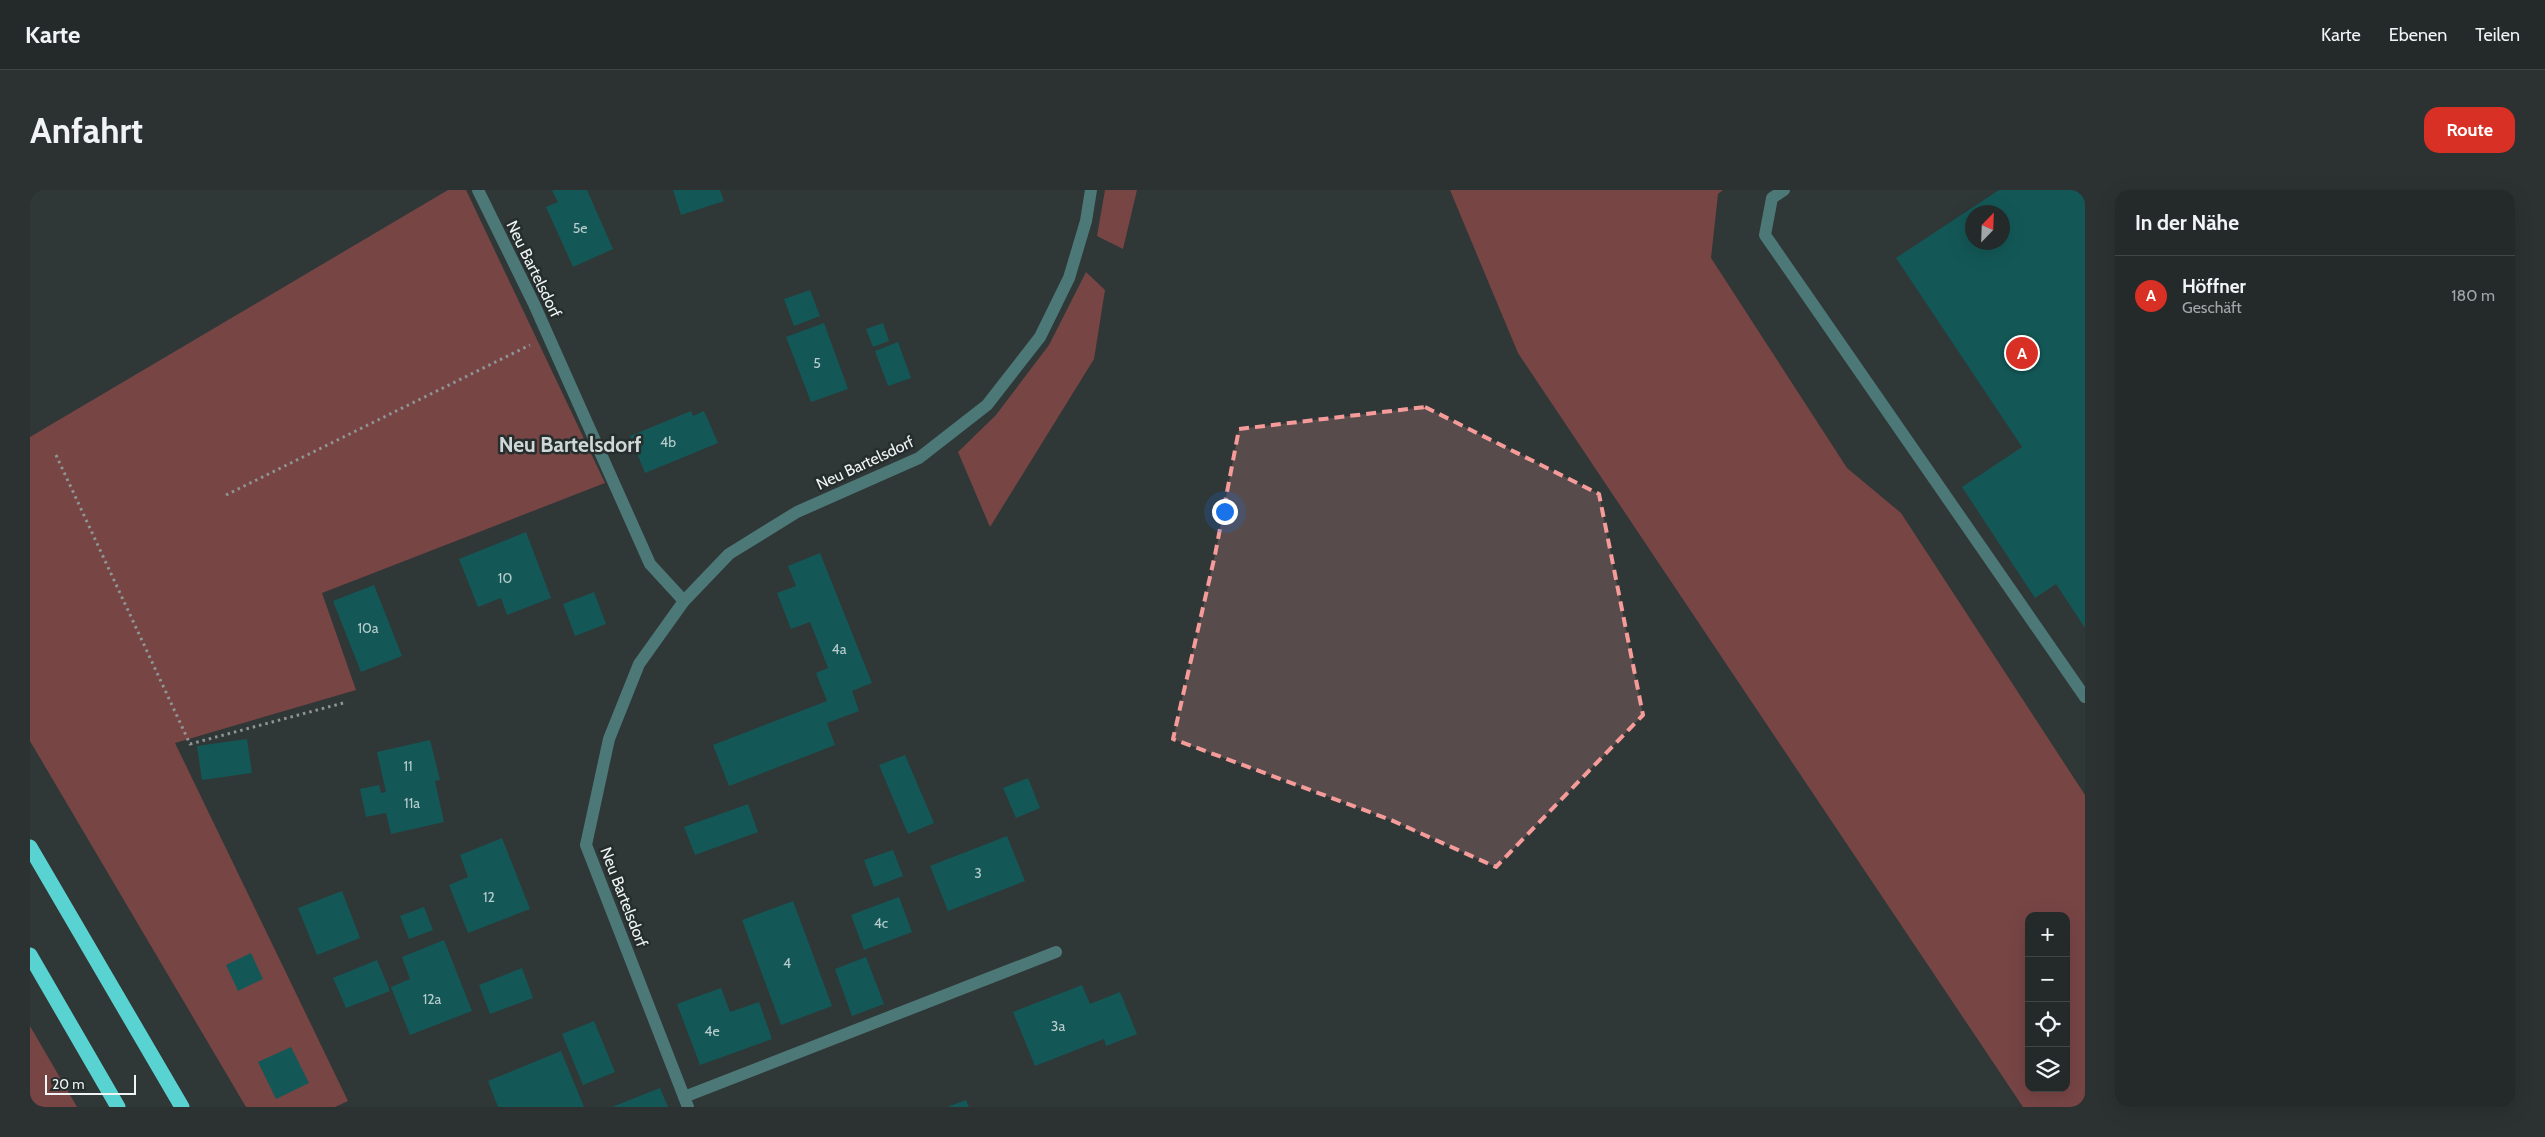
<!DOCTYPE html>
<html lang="de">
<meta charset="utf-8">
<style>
:root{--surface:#242929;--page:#2c3131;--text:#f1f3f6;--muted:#a3a6a8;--line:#414546;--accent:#d93025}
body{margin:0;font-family:Cabin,sans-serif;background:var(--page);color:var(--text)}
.controls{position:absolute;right:15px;bottom:15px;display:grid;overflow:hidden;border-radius:10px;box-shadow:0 5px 20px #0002}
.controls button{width:45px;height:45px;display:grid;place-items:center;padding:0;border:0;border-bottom:1px solid var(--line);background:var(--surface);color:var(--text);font:25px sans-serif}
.compass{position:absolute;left:1935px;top:15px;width:45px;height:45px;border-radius:50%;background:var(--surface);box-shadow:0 5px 20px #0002;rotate:23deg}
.scale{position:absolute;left:15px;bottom:12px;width:91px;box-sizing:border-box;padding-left:5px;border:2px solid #f0f4f4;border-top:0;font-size:14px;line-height:18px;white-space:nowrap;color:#f0f4f4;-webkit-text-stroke:4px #262d2d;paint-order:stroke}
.you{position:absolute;left:1194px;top:321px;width:18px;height:18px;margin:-12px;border:4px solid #fff;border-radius:50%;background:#1a73e8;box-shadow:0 0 0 8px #1a73e833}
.badge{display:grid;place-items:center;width:32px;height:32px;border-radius:50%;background:var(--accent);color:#fff;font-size:16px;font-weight:700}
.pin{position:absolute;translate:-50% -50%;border:2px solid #fff;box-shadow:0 1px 5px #0006}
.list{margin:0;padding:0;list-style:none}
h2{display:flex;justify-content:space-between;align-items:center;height:65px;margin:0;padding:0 20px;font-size:21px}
h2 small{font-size:16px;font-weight:400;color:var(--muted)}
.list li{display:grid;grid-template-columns:32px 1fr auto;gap:15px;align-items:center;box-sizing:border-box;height:80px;padding:0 20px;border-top:1px solid var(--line)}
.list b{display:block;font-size:19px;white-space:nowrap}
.list p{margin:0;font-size:16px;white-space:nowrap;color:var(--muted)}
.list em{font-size:16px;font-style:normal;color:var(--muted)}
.icon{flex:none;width:28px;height:28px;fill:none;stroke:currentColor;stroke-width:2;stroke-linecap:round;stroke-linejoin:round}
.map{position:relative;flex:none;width:2055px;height:917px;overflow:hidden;border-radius:15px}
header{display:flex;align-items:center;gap:30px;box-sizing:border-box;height:70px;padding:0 25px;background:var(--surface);border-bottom:1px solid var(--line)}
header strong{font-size:24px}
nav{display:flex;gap:28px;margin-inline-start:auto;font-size:18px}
.intro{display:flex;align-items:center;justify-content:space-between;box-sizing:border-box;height:120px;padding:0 30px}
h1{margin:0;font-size:35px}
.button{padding:12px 22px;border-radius:15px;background:var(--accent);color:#fff;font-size:18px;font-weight:700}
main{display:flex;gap:30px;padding:0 30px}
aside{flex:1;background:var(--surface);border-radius:15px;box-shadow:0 5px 20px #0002}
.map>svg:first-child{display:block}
.green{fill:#784545;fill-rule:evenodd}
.building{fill:#135857;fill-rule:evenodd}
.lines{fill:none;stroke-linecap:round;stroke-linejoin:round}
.path{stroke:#8f9494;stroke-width:3;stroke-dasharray:2.5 4;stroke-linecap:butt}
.minor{stroke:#4c7877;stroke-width:12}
.highway{stroke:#59d3d1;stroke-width:15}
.marked{fill:#f59b9a;fill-opacity:0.2;stroke:#f59b9a;stroke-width:4;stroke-dasharray:10 6;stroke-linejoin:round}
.labels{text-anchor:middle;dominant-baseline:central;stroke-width:5;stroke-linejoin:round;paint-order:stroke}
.number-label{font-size:14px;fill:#b9cdcd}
.street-label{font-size:16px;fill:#f0f4f4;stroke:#262d2d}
.district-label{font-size:21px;font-weight:bold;fill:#cfd7d7;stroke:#262d2d}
</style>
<header>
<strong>Karte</strong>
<nav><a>Karte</a><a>Ebenen</a><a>Teilen</a></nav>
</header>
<div class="intro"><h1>Anfahrt</h1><a class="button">Route</a></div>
<main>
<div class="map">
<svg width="2055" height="917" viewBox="0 0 2055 917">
<rect width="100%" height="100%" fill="#303737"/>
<path class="green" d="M418,0h18l139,293 -283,110 34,97 -181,53 173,358 -13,6h-89l-216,-366v-304z
M1075,0h32l-14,59 -26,-13z
M1420,0h273l-5,4 -7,64 136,210 54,45 184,282v312h-62l-505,-754zM1999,726h37v172h-37z
M1056,82l19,18 -11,69 -104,168 -32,-75 38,-37 53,-70z
M0,836l47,81h-47z"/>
<path class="building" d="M522,0h35l26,59 -40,18 -27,-60 12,-5z
M643,0h47l4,11 -43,14z
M1969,0h86v438l-29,-44 -21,14 -73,-111 60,-40 -126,-189zM1942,22h30v30h-30z
M780,100l10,26 -26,10 -10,-27z
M794,133l24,66 -37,13 -25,-65z
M853,133l6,18 -16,6 -7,-18z
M868,152l13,36 -23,8 -13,-35z
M661,221l2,5 11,-5 14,32 -73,30 -15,-37z
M496,342l25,66 -44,17 -6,-17 -23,9 -19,-48z
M790,363l52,130 -20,8 7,20 -32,12 8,22 -106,41 -16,-41 114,-44 -11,-28 12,-5 -18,-46 -19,7 -14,-36 19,-7 -8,-20z
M344,395l28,71 -41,16 -28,-71z
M564,402l12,32 -31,12 -12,-32z
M217,549l5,34 -50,7 -5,-34z
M400,550l10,40 -5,1 9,41 -53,12 -5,-21 -20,4 -6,-28 19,-4 2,8 5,-1 -9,-40z
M875,565l29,68 -26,11 -29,-69z
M998,588l12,30 -24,10 -13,-30z
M718,614l10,28 -63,23 -11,-28z
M977,646l18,45 -77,30 -18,-45z
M472,648l28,71 -62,24 -19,-48 19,-8 -8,-22z
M863,660l10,26 -29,11 -10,-27z
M312,701l18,47 -43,17 -19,-47z
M869,707l13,35 -48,18 -13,-35z
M763,711l39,105 -51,19 -39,-105z
M394,717l9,23 -24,9 -9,-23z
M414,750l28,71 -62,24 -19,-48 19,-8 -8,-22z
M221,763l12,26 -25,12 -12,-26z
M836,767l18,47 -32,12 -17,-47z
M347,770l13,31 -44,17 -13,-30z
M492,778l11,30 -43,16 -11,-29z
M1052,795l8,19 30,-12 17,42 -31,12 -2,-7 -69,27 -22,-54z
M691,798l9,24 29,-10 13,37 -72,26 -23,-61z
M564,831l21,51 -32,13 -21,-51z
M261,857l18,36 -33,16 -18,-37z
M531,861l23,56h-86l-10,-26z
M630,898l8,19h-56z
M936,910l3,7h-22z"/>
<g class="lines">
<path class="path" d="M26,265l134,289 157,-42
M196,305l304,-150"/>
<path class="minor" d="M448,0l56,114 116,260 34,37
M1754,0l-12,8 -7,37 320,462
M654,907l372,-145
M658,917l-102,-262 23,-106 30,-75 45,-63 45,-47 68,-42 122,-54 68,-53 53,-68 29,-59 17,-57 5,-31"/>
<path class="highway" d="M0,657l152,260
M0,765l88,152"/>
</g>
<path class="marked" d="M1395,217l174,87 44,221 -147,152 -105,-47 -218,-81 42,-184 24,-126z"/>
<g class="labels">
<g class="number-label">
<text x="550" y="38">5e</text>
<text x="787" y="173">5</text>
<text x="638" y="252">4b</text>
<text x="475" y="388">10</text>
<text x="338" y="438">10a</text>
<text x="809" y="459">4a</text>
<text x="378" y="576">11</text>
<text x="382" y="613">11a</text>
<text x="948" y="683">3</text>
<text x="459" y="707">12</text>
<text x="851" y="733">4c</text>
<text x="757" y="773">4</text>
<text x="402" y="809">12a</text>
<text x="1028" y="836">3a</text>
<text x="682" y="841">4e</text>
</g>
<g class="street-label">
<text transform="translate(504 79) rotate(64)">Neu Bartelsdorf</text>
<text transform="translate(835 273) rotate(-25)">Neu Bartelsdorf</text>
<text transform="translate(594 707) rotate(69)">Neu Bartelsdorf</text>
</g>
<g class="district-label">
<text x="540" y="254">Neu Bartelsdorf</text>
</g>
</g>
</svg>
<div class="controls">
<button>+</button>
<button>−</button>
<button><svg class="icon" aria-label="locate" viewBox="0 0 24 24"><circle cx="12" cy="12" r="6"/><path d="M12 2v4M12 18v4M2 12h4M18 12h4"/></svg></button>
<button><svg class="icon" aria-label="layers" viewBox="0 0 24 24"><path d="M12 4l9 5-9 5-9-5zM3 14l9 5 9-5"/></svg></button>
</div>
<svg class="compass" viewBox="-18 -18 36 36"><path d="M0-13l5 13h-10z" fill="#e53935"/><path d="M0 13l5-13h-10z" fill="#a3a6a8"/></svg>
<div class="scale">20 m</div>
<div class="you"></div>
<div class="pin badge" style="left:1992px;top:163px">A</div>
</div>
<aside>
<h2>In der Nähe<small></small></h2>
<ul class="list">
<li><span class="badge">A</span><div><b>Höffner</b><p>Geschäft</p></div><em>180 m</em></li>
</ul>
</aside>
</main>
